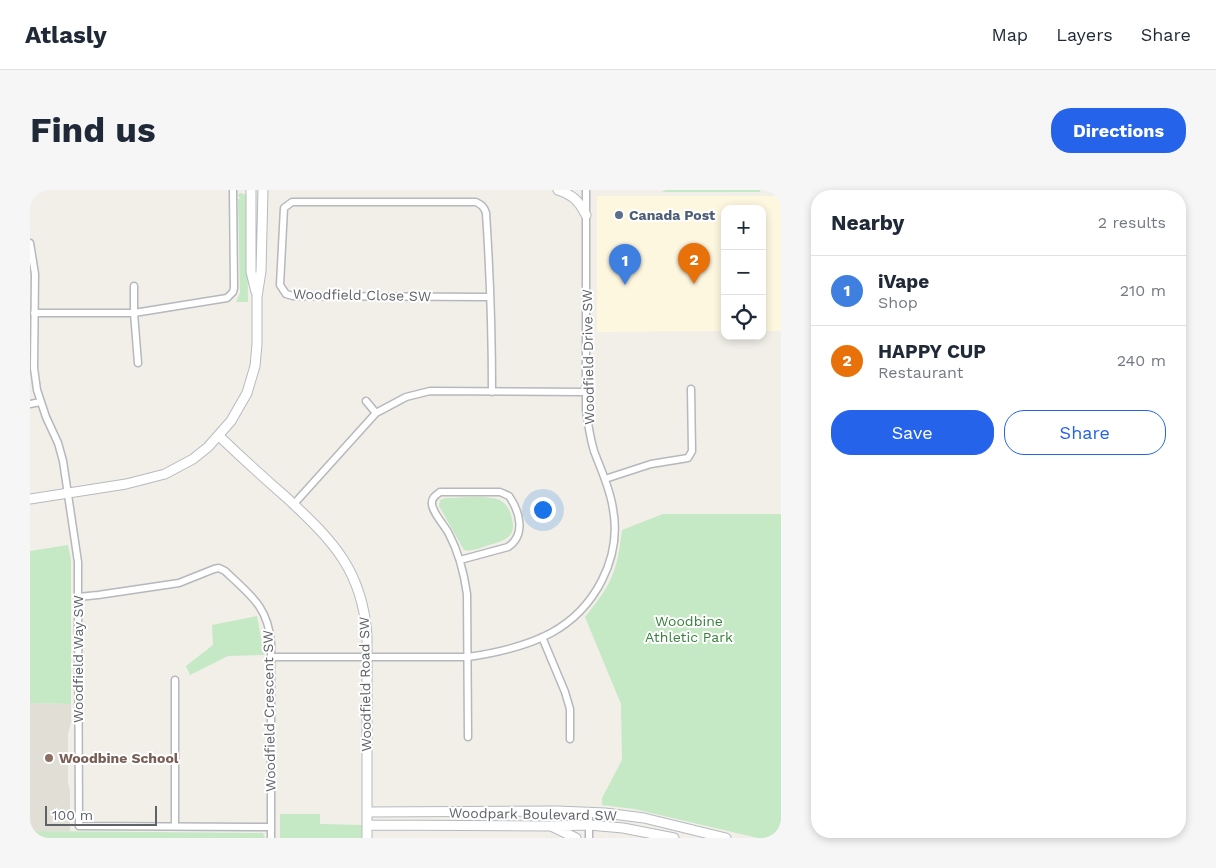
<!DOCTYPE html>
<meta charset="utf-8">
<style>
:root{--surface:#fff;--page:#f6f6f7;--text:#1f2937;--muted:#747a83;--line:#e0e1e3;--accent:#2563eb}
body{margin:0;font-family:"Work Sans",sans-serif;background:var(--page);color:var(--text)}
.controls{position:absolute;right:15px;top:15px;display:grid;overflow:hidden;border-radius:10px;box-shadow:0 2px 8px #0003}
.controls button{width:45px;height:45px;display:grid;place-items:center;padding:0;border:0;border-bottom:1px solid var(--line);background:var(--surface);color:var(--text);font:25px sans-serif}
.scale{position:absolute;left:15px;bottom:12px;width:112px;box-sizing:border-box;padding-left:5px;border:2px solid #5f6368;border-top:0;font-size:14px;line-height:18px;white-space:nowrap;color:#5f6368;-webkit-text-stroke:4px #fff;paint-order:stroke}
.you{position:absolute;left:512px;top:319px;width:18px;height:18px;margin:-12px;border:4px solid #fff;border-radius:50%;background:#1a73e8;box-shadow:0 0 0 8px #1a73e833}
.badge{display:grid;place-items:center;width:32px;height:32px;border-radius:50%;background:var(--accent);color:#fff;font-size:16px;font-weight:700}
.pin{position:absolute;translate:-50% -41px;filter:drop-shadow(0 1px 2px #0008)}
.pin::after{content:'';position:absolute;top:26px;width:18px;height:15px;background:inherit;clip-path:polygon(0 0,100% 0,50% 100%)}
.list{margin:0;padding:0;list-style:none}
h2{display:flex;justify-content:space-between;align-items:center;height:65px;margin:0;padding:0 20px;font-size:21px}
h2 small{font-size:16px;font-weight:400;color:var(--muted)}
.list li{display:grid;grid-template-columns:32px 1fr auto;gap:15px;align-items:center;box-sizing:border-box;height:70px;padding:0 20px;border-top:1px solid var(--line)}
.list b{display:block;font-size:19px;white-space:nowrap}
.list p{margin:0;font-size:16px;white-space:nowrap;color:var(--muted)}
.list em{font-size:16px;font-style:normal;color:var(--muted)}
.actions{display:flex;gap:10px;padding:15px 20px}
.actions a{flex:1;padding:11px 0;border:1px solid var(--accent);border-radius:20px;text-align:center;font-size:18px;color:var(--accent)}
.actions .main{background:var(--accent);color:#fff}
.icon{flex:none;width:28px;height:28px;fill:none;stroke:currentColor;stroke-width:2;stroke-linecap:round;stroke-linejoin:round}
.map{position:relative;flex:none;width:751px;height:648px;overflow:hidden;border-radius:20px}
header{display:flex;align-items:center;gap:30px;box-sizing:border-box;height:70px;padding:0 25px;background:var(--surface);border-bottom:1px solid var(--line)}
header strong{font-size:24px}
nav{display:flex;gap:28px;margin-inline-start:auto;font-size:18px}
.intro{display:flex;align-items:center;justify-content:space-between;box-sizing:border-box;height:120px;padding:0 30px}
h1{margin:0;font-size:35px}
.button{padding:12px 22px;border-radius:20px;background:var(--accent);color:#fff;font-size:18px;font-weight:700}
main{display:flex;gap:30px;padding:0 30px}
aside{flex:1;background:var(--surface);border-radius:20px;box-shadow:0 2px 8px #0003}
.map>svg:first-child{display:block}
.commercial{fill:#fef7e0}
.education{fill:#e1ded6}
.green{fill:#c5e8c5}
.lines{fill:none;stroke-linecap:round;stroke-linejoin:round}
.street-casing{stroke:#b5b8bc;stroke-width:9}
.secondary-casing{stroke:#b6babf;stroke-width:11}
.street{stroke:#fff;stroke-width:6}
.secondary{stroke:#fff;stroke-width:9}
.service-dot{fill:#5c6f8a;stroke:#fff;stroke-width:2}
.education-dot{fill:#8d6e63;stroke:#fff;stroke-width:2}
.labels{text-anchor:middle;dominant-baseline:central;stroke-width:4;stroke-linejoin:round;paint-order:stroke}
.service-label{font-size:14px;font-weight:bold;fill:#4e5e75;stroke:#fff;text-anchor:start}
.street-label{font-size:14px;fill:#5f6368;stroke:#fff}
.park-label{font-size:14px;fill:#348238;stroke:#fff}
.education-label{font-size:14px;font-weight:bold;fill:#785e54;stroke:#fff;text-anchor:start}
</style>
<header>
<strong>Atlasly</strong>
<nav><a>Map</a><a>Layers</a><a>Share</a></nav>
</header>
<div class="intro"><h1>Find us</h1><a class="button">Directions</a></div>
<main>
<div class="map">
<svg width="751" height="648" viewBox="0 0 751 648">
<rect width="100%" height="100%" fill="#f1efe8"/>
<path class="commercial" d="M567,6h184v135h-19v-122h-37v122l-128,1z"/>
<path class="education" d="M0,513l41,1v19l-3,11v48l2,9v40h-40z"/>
<path class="green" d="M636,0h94v2h-98z
M210,3l7,2 1,107h-12l4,-9 -2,-94h2l-2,-4z
M416,308c14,0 37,-3 51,1 6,2 11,7 13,13 9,25 -3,28 -24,34 -7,2 -14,6 -22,4l-25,-44 1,-6z
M633,324h118v324h-23l-124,-29 -32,-4v-7l20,-38 -1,-56 -36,-87c27,-33 32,-45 37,-87z
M38,355l3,15v144l-41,-1v-152z
M227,426l7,39 -36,1 -38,19 -4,-9 27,-21 -1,-20z
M250,624h40v10l42,1v13h-82z
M0,641l233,2 2,5h-235z"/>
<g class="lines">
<g class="street-casing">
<path id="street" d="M0,53l5,31 -1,94 3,22 9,27 12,26 5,18 15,101v35l1,229 192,1v-184c-3,-37 -21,-48 -46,-72l-6,-3 -5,1 -35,14 -81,12 -20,2
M104,96v27l4,50
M460,107l-197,-1 -7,-2 -6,-9 4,-77 8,-6h184c6,3 8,5 10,11 4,60 6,119 6,179
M4,123h100l93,-15 6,-6 1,-4 -1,-98
M336,211l10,12
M0,214l10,-2
M575,289l46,-15 37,-6 4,-7 -1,-62
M263,315l83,-92 30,-16 24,-6 156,1
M430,370l48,-13c18,-12 12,-35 1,-51l-9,-4h-60c-4,3 -9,6 -8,12 0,8 13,22 17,30 10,19 15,39 18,60l1,143
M512,447l23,55 5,17v30
M241,467h197c27,-4 59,-11 83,-24 44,-24 71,-75 62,-124 -3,-21 -12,-39 -19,-58 -4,-13 -6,-27 -8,-41v-220
M559,622v26
M145,636v-146
M241,637v11"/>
</g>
<g class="secondary-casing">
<path id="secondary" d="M221,0v82l5,20
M528,0c15,5 21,11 28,25
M189,246c22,21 45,42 68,62 46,43 75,72 80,137v203
M0,309l96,-15 39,-10 28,-15 15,-12 23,-26 16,-28 8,-27 2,-22v-47l4,-26 2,-81
M337,622l190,-1 48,2 39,5 82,20
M337,635l184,1 38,-1 34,3 51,10
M521,636l25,12"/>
</g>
<use href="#street" class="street"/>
<use href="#secondary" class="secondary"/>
</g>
<circle class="service-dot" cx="589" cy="25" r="5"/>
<circle class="education-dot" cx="19" cy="568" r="5"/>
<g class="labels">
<g class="service-label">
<text x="599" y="25">Canada Post</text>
</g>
<g class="street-label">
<text transform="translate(332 105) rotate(1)">Woodfield Close SW</text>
<text transform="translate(558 167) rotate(-91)">Woodfield Drive SW</text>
<text transform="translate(48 469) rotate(-90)">Woodfield Way SW</text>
<text transform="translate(335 494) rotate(-91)">Woodfield Road SW</text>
<text transform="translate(239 521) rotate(-91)">Woodfield Crescent SW</text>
<text transform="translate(503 624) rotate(1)">Woodpark Boulevard SW</text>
</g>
<g class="park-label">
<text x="659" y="431">Woodbine<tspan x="659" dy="16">Athletic Park</tspan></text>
</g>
<g class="education-label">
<text x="29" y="568">Woodbine School</text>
</g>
</g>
</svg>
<div class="controls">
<button>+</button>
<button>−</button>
<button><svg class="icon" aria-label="locate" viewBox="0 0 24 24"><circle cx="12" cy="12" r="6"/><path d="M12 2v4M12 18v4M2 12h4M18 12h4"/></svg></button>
</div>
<div class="scale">100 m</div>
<div class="you"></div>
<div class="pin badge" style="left:595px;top:95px;background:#3f7fe0">1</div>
<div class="pin badge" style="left:664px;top:94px;background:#e8710a">2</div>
</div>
<aside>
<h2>Nearby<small>2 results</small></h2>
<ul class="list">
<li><span class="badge" style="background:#3f7fe0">1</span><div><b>iVape</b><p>Shop</p></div><em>210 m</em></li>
<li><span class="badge" style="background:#e8710a">2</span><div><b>HAPPY CUP</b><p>Restaurant</p></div><em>240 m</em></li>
</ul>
<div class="actions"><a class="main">Save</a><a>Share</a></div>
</aside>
</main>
